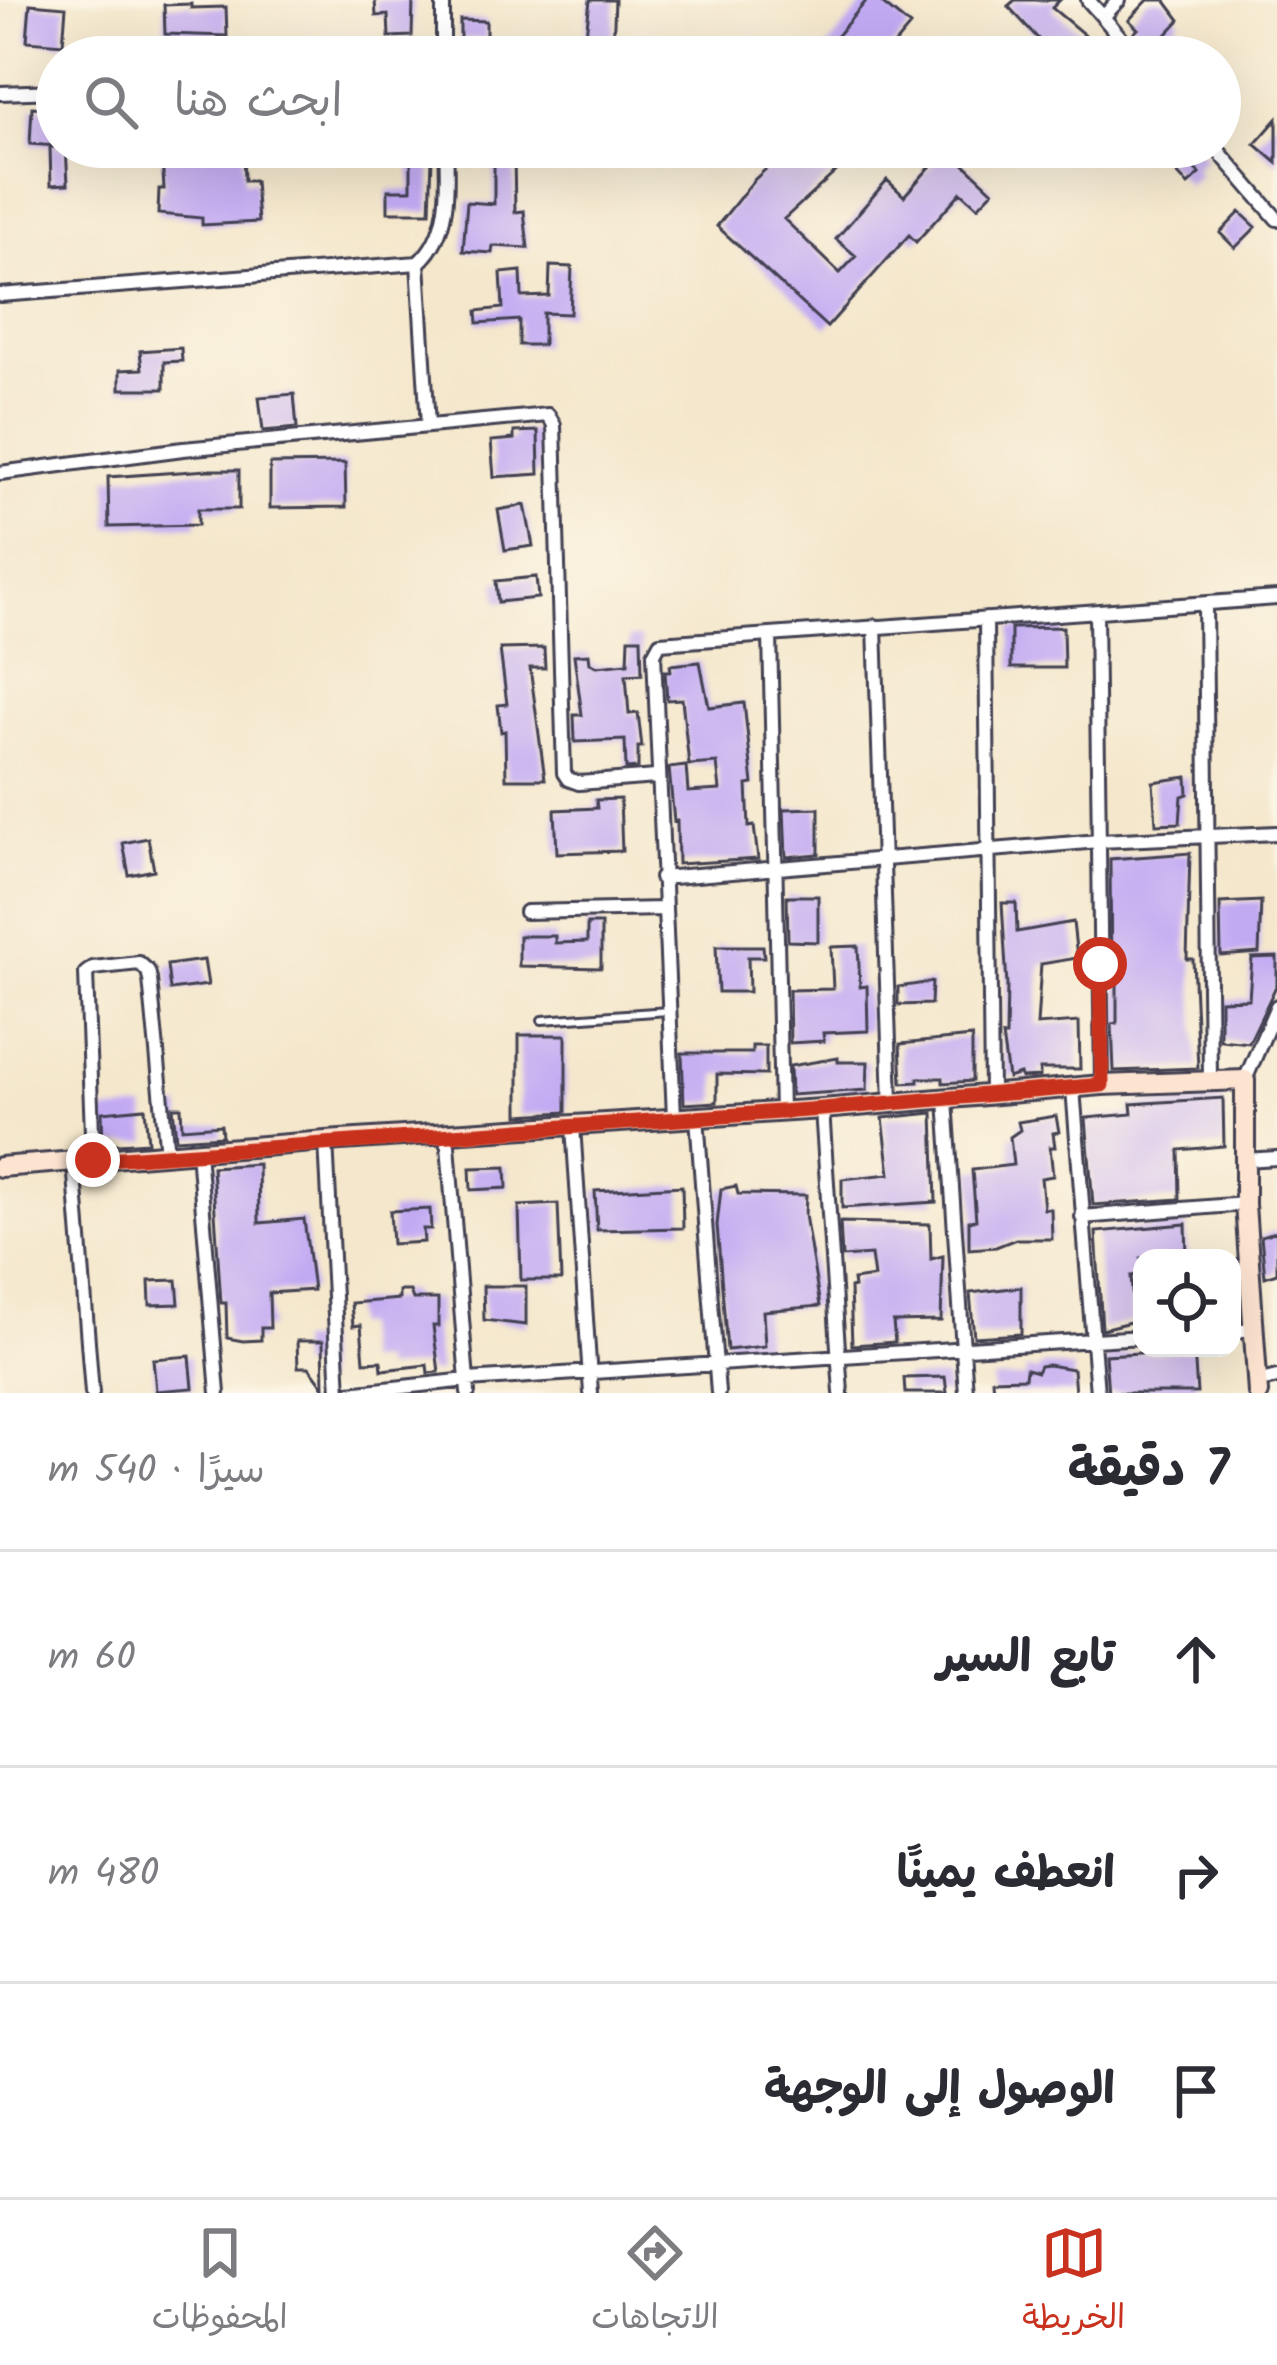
<!DOCTYPE html>
<html lang="ar">
<meta charset="utf-8">
<style>
:root{--surface:#fff;--page:#f2f2f3;--text:#2b2b33;--muted:#7c7c81;--line:#e1e1e2;--accent:#c8321e}
body{margin:0;font-family:Kalam,"Playpen Sans Arabic",sans-serif;background:var(--page);color:var(--text);direction:rtl}
.controls{position:absolute;right:36px;bottom:36px;display:grid;overflow:hidden;border-radius:24px;box-shadow:0 12px 48px #0002}
.controls button{width:108px;height:108px;display:grid;place-items:center;padding:0;border:0;border-bottom:3px solid var(--line);background:var(--surface);color:var(--text);font:60px sans-serif}
.stop{position:absolute;width:36px;height:36px;margin:-27px;border:9px solid #c8321e;border-radius:50%;background:#fff}
.stop.end{background:#c8321e;border-color:#fff;box-shadow:0 3px 12px #0008}
.list{margin:0;padding:0;list-style:none}
h2{display:flex;justify-content:space-between;align-items:center;height:156px;margin:0;padding:0 48px;font-size:51px}
h2 small{font-size:39px;font-weight:400;color:var(--muted)}
.list li{display:grid;grid-template-columns:78px 1fr auto;gap:36px;align-items:center;box-sizing:border-box;height:216px;padding:0 48px;border-top:3px solid var(--line)}
.list b{display:block;font-size:45px;white-space:nowrap}
.list em{font-size:39px;font-style:normal;color:var(--muted)}
.icon{flex:none;width:66px;height:66px;fill:none;stroke:currentColor;stroke-width:2;stroke-linecap:round;stroke-linejoin:round}
.map{position:relative;flex:none;width:1277px;height:1393px;overflow:hidden;direction:ltr}
.search{position:absolute;background:var(--surface);box-shadow:0 12px 48px #0002;left:36px;right:36px;top:36px;height:132px;display:flex;align-items:center;gap:30px;box-sizing:border-box;padding:0 42px;border-radius:66px;color:var(--muted);font-size:45px}
.sheet{height:804px;background:var(--surface)}
nav{display:flex;justify-content:space-around;align-items:center;box-sizing:border-box;height:168px;border-top:3px solid var(--line);background:var(--surface);font-size:33px;color:var(--muted)}
nav a{display:grid;justify-items:center;gap:6px}
nav .on{color:var(--accent)}
.map>svg:first-child{display:block}
.building{fill:#c2aaf3}
.lines{fill:none;stroke-linecap:round;stroke-linejoin:round}
.lane-casing{stroke:#424051;stroke-width:12}
.street-casing{stroke:#424051;stroke-width:18}
.secondary-casing{stroke:#424051;stroke-width:24}
.lane{stroke:#fff;stroke-width:6}
.street{stroke:#fff;stroke-width:12}
.secondary{stroke:#fde4d1;stroke-width:18}
.route{stroke:#c8321e;stroke-width:15}
</style>
<div class="map">
<svg width="1277" height="1393" viewBox="0 0 1277 1393">
<rect width="100%" height="100%" fill="#fcf5e5"/>
<filter id="ink" filterUnits="userSpaceOnUse"><feTurbulence type="fractalNoise" baseFrequency=".00833" numOctaves="2"/><feDisplacementMap in="SourceGraphic" scale="24" xChannelSelector="R" yChannelSelector="G"/><feConvolveMatrix kernelMatrix="1 2 1 2 8 2 1 2 1" color-interpolation-filters="sRGB"/></filter>
<filter id="wash" filterUnits="userSpaceOnUse"><feTurbulence type="fractalNoise" baseFrequency=".004" numOctaves="4" result="noise"/><feDisplacementMap in="SourceGraphic" scale="48" xChannelSelector="R" yChannelSelector="G"/><feGaussianBlur stdDeviation="2.7" result="paint"/><feColorMatrix in="noise" values="0 0 0 0 0 0 0 0 0 0 0 0 0 0 0 0 0 1.4 0 .05"/><feComposite in="paint" operator="in"/></filter>
<g filter="url(#wash)">
<rect width="100%" height="100%" fill="#f4e7cc"/>
<g id="blocks">
<path class="building" d="M375,0h38l-1,36 -23,1 -1,-22 -12,1z
M590,0h25l-2,46 -28,-2z
M867,0h11l32,26 -26,31h-65z
M1015,0h45l-8,8 59,49h-56l-47,-51z
M1148,0h17l15,20 -29,31 -18,-17 5,-5 -9,-9z
M30,4l36,3 -3,37 -36,-3z
M191,4v4l35,-1 1,29 -62,-2 -1,-29z
M460,20l26,1v18h-26z
M32,107l25,2v37l-27,-2z
M1277,119v44l-22,-19z
M50,147h16l2,37 -17,1z
M790,147h73l-79,72 56,54 16,-17 -20,-17 51,-59 17,16 43,-48 46,43 -15,16 -17,-15 -45,50 -7,-7 -82,92 -110,-101 37,-46z
M1169,147h28l9,10 -12,11 6,6 -12,11 -28,-30z
M243,152l1,29h11l3,41 -56,3v-7l-44,-4 1,-25h5l-2,-33z
M494,154h20l1,58 9,-1 4,37 -35,-2 -1,7 -29,-2 4,-49 27,2z
M411,158h21l-2,54h-42v-22h23z
M1240,212l16,15 -21,21 -15,-15z
M550,266l22,1 -2,47 -27,-1v32h-24v-25l-41,3 -1,-12 26,-3 -2,-35 20,-2 1,26 27,-1z
M181,348l1,13 -18,1v27h-44v-19l22,-1 -2,-18z
M294,394l3,34 -34,3 -4,-34z
M538,431l1,43 -45,3 -3,-36 23,-2v-7z
M345,463l1,44 -76,1v-44z
M208,470h31v39h-41v16l-89,2 -1,-50z
M525,505l8,41 -28,4 -7,-40z
M536,577l2,21 -40,4 -2,-21z
M1063,627l1,41h-53v-40z
M629,638h12l1,36 -16,1 3,39 9,-1 4,34h-4v21l-12,1 -1,-29 -50,2 -1,-27h8l-8,-60 15,-1 1,9 7,3 31,-3z
M544,648l1,20h-15l15,111h-39l-1,-48 -4,1 -3,-27 9,-1 -7,-55z
M700,662l9,45 35,-4 9,81 -6,1 2,42 5,-1 4,33 -80,5 -1,-43 -3,1 -5,-54 17,-2 2,26 32,-2 -3,-27 -28,2 -7,-66 -15,1 -2,-29h6l-1,-6z
M1187,777l1,17 -6,2 -2,27 -24,1 -3,-42z
M620,799l2,52 -65,2 -2,-43 42,-2 -1,-8z
M819,808v46l-33,3 -2,-48z
M148,838l6,32 -25,5 -6,-32z
M1190,853l-3,106h6l5,109 -84,3 -2,-47 5,-1v-42h-6l-1,-122z
M787,896h31v46l-30,-1z
M1261,901l-2,52 -38,3 -1,-53z
M1002,903h14l1,29 56,-10 4,36 -36,6 -4,61 42,-3 1,47h-40v8l-19,1 -1,-4 -12,4 -6,-42h4l1,-51z
M587,924h14v44l-82,-2v-30h36v7l32,-1z
M716,946h47l1,11h-16l1,35h-31z
M858,946l2,41 7,-1 1,45 -45,2 1,8 -34,2 -1,-53 44,-1 -2,-42z
M1277,957v27l-28,59 -29,-3v-40l29,-1 3,-41z
M204,960l4,25 -38,5 -3,-25z
M932,982l-1,22 -33,1v-18z
M519,1035h47v77l-47,3z
M972,1037v44l-29,2v-5h-25v4l-16,1 -2,-39z
M752,1046h14v29l-49,-1v28l-33,2 -2,-51h70z
M838,1058v4h30l-1,28 -76,5 -1,-29z
M1223,1098l1,48 -45,4 1,49 -87,6 -7,-87 46,-4 -1,-10z
M173,1107h8l1,21 39,-3 1,11 -46,3z
M145,1108l3,34 -45,3 -1,-33z
M933,1113l3,89 -94,6v-29l48,-5 -7,-56z
M1056,1116l3,16 -6,1 2,14h-5l3,29 -12,2 3,31h7l1,30h-36l-20,8 -27,2v-28l7,-1 -4,-50 41,-5 -3,-28 10,-7 -2,-8z
M258,1164l1,59 45,-4 9,71 -44,3 1,35h-9v12l-18,1 -16,-3 -1,-35h-5l-9,-136z
M506,1167l1,21 -36,2 -1,-22z
M682,1186l1,42 -86,2 -2,-39z
M736,1186l2,8 68,1 -1,20 15,91 -57,5 2,35 -38,4 -10,-125 4,-36z
M558,1204l3,76h-40l-2,-74z
M430,1209l1,20h-8l1,13 -32,2 -2,-33z
M840,1222l90,2 1,35 12,-3 -2,65 -48,1 2,20 -43,3 -2,-57 4,-1 -1,-7 21,-3 -3,-22 -29,2z
M1186,1224l1,34h-46l1,16 -11,2 3,45 -32,8 -6,-97z
M1277,1231v42l-12,4 -4,-41z
M177,1280l2,24 -29,1 -1,-24z
M483,1286h43v39l-42,-5z
M1021,1287v47l-47,3 -4,-44z
M399,1291h11l3,8h25v27h-5l6,46 -11,1 -1,-8 -45,5 -1,-9 -17,1 -3,-37 -8,1 -2,-23 48,-4z
M297,1341h26l1,46 -15,-20h-11z
M1194,1350l3,43h-89l-3,-38z
M190,1356l3,32 -37,3 -3,-32z
M1048,1365l25,4 2,24h-82l-1,-14 33,-1 1,-9 11,3 3,-6z
M945,1377l2,16h-42l-1,-15z"/>
</g>
</g>
<g filter="url(#ink)">
<use href="#blocks" fill-opacity="0" stroke="#424051" stroke-width="3"/>
<g class="lines">
<g class="lane-casing">
<path id="lane" d="M542,1020l126,-9"/>
</g>
<g class="street-casing">
<path id="street" d="M1088,0l15,17
M1119,0l-16,17 34,40
M443,57v-57
M0,93l57,-2
M1215,147l62,72
M0,295l418,-32
M428,426l-10,-163c32,-28 30,-75 28,-116
M0,473l183,-24 365,-34 6,10 10,348 4,6 11,4 77,-6
M1205,604l5,476
M1096,612l6,473
M986,619l5,475
M875,626l16,477
M770,635l11,477
M661,878l438,-37 178,-8
M526,912l136,-3
M1245,1080l32,-74
M1073,1088l24,305
M946,1100l20,293
M822,1109l19,284
M674,1117l-20,-463 6,-11 617,-45
M697,1117l21,276
M573,1126l18,267
M447,1133l21,260
M326,1141l13,252
M198,1151l20,242
M93,1160l-7,-187 7,-5 46,-5 9,8 2,8 17,175
M1244,1160l33,-2
M74,1162l18,231
M1082,1217l163,-13
M1232,1331l21,-2
M1257,1382l20,-5
M349,1393l118,-13 675,-43"/>
</g>
<g class="secondary-casing">
<path id="secondary" d="M0,1167l326,-26 496,-32 280,-24 143,-5v124l13,189"/>
</g>
<use href="#lane" class="lane"/>
<use href="#street" class="street"/>
<use href="#secondary" class="secondary"/>
</g>
</g>
<g class="lines" filter="url(#ink)">
<path class="route" d="M93,1160l729,-51 280,-24 -2,-121"/>
</g>
</svg>
<div class="controls">
<button><svg class="icon" aria-label="locate" viewBox="0 0 24 24"><circle cx="12" cy="12" r="6"/><path d="M12 2v4M12 18v4M2 12h4M18 12h4"/></svg></button>
</div>
<div class="stop" style="left:1100px;top:964px"></div>
<div class="stop end" style="left:93px;top:1160px"></div>
<div class="search"><svg class="icon" aria-label="search" viewBox="0 0 24 24"><circle cx="10" cy="10" r="6"/><path d="M15 15l6 6"/></svg>ابحث هنا</div>
</div>
<section class="sheet">
<h2>7 دقيقة<small>سيرًا · 540 m</small></h2>
<ul class="list">
<li><svg class="icon" aria-label="ahead" viewBox="0 0 24 24"><path d="M12 20V5M6 11l6-6 6 6"/></svg><div><b>تابع السير</b></div><em>60 m</em></li>
<li><svg class="icon" aria-label="right" viewBox="0 0 24 24"><path d="M7 20v-9h11M14 6l5 5-5 5"/></svg><div><b>انعطف يمينًا</b></div><em>480 m</em></li>
<li><svg class="icon" aria-label="arrive" viewBox="0 0 24 24"><path d="M6 21V4h12l-3 4 3 4H6"/></svg><div><b>الوصول إلى الوجهة</b></div></li>
</ul>
</section>
<nav>
<a class="on"><svg class="icon" aria-label="map" viewBox="0 0 24 24"><path d="M3 6l6-2 6 2 6-2v14l-6 2-6-2-6 2zM9 4v14M15 6v14"/></svg>الخريطة</a>
<a><svg class="icon" aria-label="directions" viewBox="0 0 24 24"><path d="M12 3l9 9-9 9-9-9zM9 14v-3h6M13 9l2 2-2 2"/></svg>الاتجاهات</a>
<a><svg class="icon" aria-label="saved" viewBox="0 0 24 24"><path d="M7 4h10v16l-5-4-5 4z"/></svg>المحفوظات</a>
</nav>
